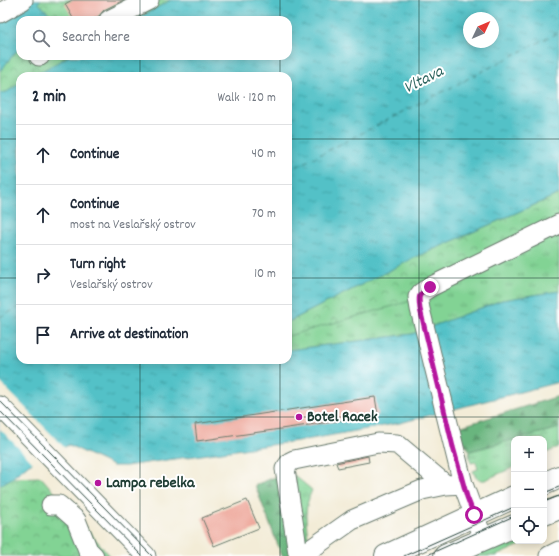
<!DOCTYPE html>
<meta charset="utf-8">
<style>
:root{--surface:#fff;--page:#f6f6f7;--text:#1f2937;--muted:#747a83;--line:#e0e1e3}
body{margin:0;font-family:Dekko,sans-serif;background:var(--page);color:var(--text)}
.controls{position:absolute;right:12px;bottom:12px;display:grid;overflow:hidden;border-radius:8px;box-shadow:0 2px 10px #0003}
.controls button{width:36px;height:36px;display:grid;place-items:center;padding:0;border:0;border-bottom:1px solid var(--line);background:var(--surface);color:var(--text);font:20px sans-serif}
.compass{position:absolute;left:463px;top:12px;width:36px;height:36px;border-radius:50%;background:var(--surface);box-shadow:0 2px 10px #0003;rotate:46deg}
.stop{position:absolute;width:12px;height:12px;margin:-9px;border:3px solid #b5179e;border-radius:50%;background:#fff}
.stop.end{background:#b5179e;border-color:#fff;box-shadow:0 1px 4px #0008}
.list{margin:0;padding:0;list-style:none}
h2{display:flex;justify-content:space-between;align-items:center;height:52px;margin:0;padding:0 16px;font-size:17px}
h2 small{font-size:13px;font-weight:400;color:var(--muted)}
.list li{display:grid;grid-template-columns:26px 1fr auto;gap:12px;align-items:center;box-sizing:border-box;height:60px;padding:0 16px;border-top:1px solid var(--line)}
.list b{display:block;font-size:15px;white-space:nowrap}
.list p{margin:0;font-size:13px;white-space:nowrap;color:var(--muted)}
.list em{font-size:13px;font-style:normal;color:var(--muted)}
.icon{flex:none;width:22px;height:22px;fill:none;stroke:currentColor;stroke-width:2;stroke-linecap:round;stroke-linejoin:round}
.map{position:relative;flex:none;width:559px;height:556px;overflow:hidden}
.search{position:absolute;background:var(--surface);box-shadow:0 2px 10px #0003;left:16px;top:16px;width:276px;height:44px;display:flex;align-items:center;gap:10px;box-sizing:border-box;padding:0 14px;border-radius:12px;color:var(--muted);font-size:15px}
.panel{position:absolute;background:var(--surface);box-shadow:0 2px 10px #0003;left:16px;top:72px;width:276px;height:292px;border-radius:12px}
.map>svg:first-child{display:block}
.grass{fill:url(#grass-tufts);stroke:#508864}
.forest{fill:url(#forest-firs);stroke:#447959}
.park{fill:url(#park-crowns);stroke:#508864}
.water{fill:url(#water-ripples);stroke:#387f7e;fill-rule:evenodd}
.pier{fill:#f3ecd7}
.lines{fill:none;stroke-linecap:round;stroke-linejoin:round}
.ferry{stroke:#2e6560;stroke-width:1;stroke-dasharray:5 4;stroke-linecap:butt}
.building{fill:#eea99c}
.minor-casing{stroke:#697a6d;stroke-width:21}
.major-casing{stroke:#697a6d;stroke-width:24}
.minor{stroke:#fff;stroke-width:19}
.major{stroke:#fff;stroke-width:22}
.tram{stroke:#1f3d34;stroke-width:1}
.route{stroke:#b5179e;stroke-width:5}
.grid{fill:none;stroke:#1f3d34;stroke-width:1;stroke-opacity:0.55}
.poi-dot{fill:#b5179e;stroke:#fff;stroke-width:1.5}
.labels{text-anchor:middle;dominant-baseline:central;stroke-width:4;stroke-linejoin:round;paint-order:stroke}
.poi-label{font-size:16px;font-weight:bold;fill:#1f3d34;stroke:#fff;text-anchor:start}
.water-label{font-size:17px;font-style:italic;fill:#2e6560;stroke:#fff}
</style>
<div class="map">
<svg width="559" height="556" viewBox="0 0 559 556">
<defs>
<pattern id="grass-tufts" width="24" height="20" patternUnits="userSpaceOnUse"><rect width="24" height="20" fill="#82d394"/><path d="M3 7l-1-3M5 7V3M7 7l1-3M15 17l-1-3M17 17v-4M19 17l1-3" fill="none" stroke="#6aac7a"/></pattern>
<pattern id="forest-firs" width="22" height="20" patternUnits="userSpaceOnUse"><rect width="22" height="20" fill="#69b57e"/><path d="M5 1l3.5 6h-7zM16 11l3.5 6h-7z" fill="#569468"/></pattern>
<pattern id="park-crowns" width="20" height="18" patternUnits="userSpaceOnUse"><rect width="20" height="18" fill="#82d394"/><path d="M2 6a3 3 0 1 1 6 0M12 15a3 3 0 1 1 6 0" fill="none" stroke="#6aac7a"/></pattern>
<pattern id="water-ripples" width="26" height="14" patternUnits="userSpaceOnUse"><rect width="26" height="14" fill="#52c1c7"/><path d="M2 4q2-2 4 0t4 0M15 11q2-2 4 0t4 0" fill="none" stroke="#439ea2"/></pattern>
</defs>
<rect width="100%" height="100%" fill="#fff"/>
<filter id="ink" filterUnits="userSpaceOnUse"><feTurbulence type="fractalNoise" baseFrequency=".025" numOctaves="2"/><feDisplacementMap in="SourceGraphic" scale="8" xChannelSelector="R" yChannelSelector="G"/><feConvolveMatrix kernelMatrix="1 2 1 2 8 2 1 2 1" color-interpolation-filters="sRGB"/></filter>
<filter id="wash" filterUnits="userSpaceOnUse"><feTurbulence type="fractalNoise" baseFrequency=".012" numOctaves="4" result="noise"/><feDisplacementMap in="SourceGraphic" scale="16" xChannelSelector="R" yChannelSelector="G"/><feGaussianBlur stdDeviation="0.9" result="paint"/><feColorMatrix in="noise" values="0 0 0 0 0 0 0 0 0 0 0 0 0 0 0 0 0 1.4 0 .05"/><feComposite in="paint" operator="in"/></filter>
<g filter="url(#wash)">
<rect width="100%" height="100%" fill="#f3ecd7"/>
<path class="grass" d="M559,194v97l-57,9 -90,34 -124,16v-28l2,-1z
M559,428v19l-15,7v-15h-28z
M514,439v28l-29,13c-7,1 -10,-3 -12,-9l5,-2 -2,-7 -5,1 -2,-7 1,-5z
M294,475l18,15c-8,18 -7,32 -3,50l-7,2z
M514,537v4h15l-33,15h-25z"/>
<path class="forest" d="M559,396v32l-89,23 -10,-13 -1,-11z
M278,476l16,80h-12l-27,-71z"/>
<path class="park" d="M41,0h130l-37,20h-91l6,-7 -11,-10z
M20,47v9h49l-36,20h-13v7l-13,9 -7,1v-22z
M559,194v37l-124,63 -147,42v-14l2,-1 124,-63z
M41,477l69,79h-110v-71l12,-7z"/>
<path class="water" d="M13,0h28l-3,3 11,10 -6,7h-23v27l-20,24v-56z
M171,0h388v194l-145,64 -126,64v-246h-255l36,-20h219v-36h-154zM469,18h24v24h-24z
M20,83v277h268v-10l124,-16 90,-34 57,-9v91l-159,41 -89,16 -185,27h-13l-44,-21 -40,19 -17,14 -12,7v-392l7,-1z"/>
<path class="pier" d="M0,382l66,67 -32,15 -34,-35z"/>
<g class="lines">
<path class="ferry" d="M288,171l271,-139
M0,317l20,-10"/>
</g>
<g id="blocks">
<path class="building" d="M72,0h52l-20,10 -5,6 -7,4h-18l-9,-16z
M375,397l3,18 -181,26 -2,-17z
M368,456l1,6 -31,6 -2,-5z
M247,500l12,28 -45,18 -12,-28z"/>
</g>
</g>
<g filter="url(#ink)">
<use href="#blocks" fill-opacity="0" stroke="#697a6d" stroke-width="1"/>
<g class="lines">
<g class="minor-casing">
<path id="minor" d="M0,13l23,-13
M109,20l40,-20
M39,56h1
M0,406l146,150
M446,485l-49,-41 -19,-1 -84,17 -4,2 -5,7 13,84 13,-4 41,-29 70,-30 24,-5 17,-1
M51,505h8l17,15 12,30 6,6
M483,539l-20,-55 -43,-175 -2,-12 3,-4 9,-6 129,-63
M549,556l10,-5"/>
</g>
<g class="major-casing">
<path id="major" d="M544,484l15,-7
M544,514l15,-6
M386,556l128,-59
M445,556l69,-30"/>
</g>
<use href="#minor" class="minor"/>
<use href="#major" class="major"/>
<path class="tram" d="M0,401l152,155
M0,411l142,145
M544,493l15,-6
M544,502l15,-6
M404,556l110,-49
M425,556l89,-40"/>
</g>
</g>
<g class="lines" filter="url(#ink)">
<path class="route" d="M430,287c-12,8 -12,8 -10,22l33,138 14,50 7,18"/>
</g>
<path class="grid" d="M140,0v20M280,0v20M419,0v556M140,56v20M280,56v20M0,139h20M288,139h271M0,278h20M288,278h271M140,360v196M280,360v196M0,417h559"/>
<g class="poi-dot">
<circle cx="299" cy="417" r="4"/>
<circle cx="98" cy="483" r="4"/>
</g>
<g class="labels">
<g class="poi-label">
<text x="307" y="417">Botel Racek</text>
<text x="106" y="483">Lampa rebelka</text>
</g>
<g class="water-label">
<text transform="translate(424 81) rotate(-27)">Vltava</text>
</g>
</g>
</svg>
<div class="controls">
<button>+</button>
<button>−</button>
<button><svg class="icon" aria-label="locate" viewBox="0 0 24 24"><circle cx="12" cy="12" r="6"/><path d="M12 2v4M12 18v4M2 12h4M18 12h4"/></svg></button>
</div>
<svg class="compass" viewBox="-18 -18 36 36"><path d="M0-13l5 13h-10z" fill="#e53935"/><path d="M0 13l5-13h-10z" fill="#747a83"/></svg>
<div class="stop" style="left:474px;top:515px"></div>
<div class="stop end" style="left:430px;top:287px"></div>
<div class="search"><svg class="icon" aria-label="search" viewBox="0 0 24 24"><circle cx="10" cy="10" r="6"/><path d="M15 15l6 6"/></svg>Search here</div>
<section class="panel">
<h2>2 min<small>Walk · 120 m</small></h2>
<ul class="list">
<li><svg class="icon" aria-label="ahead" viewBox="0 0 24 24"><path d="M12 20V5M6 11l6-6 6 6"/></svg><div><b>Continue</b></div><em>40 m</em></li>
<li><svg class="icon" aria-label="ahead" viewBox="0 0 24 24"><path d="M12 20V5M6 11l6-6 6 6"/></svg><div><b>Continue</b><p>most na Veslařský ostrov</p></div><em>70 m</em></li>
<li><svg class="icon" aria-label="right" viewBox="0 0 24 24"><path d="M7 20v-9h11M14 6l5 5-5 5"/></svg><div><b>Turn right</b><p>Veslařský ostrov</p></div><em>10 m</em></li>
<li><svg class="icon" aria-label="arrive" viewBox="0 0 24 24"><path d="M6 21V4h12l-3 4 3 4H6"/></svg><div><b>Arrive at destination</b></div></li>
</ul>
</section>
</div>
